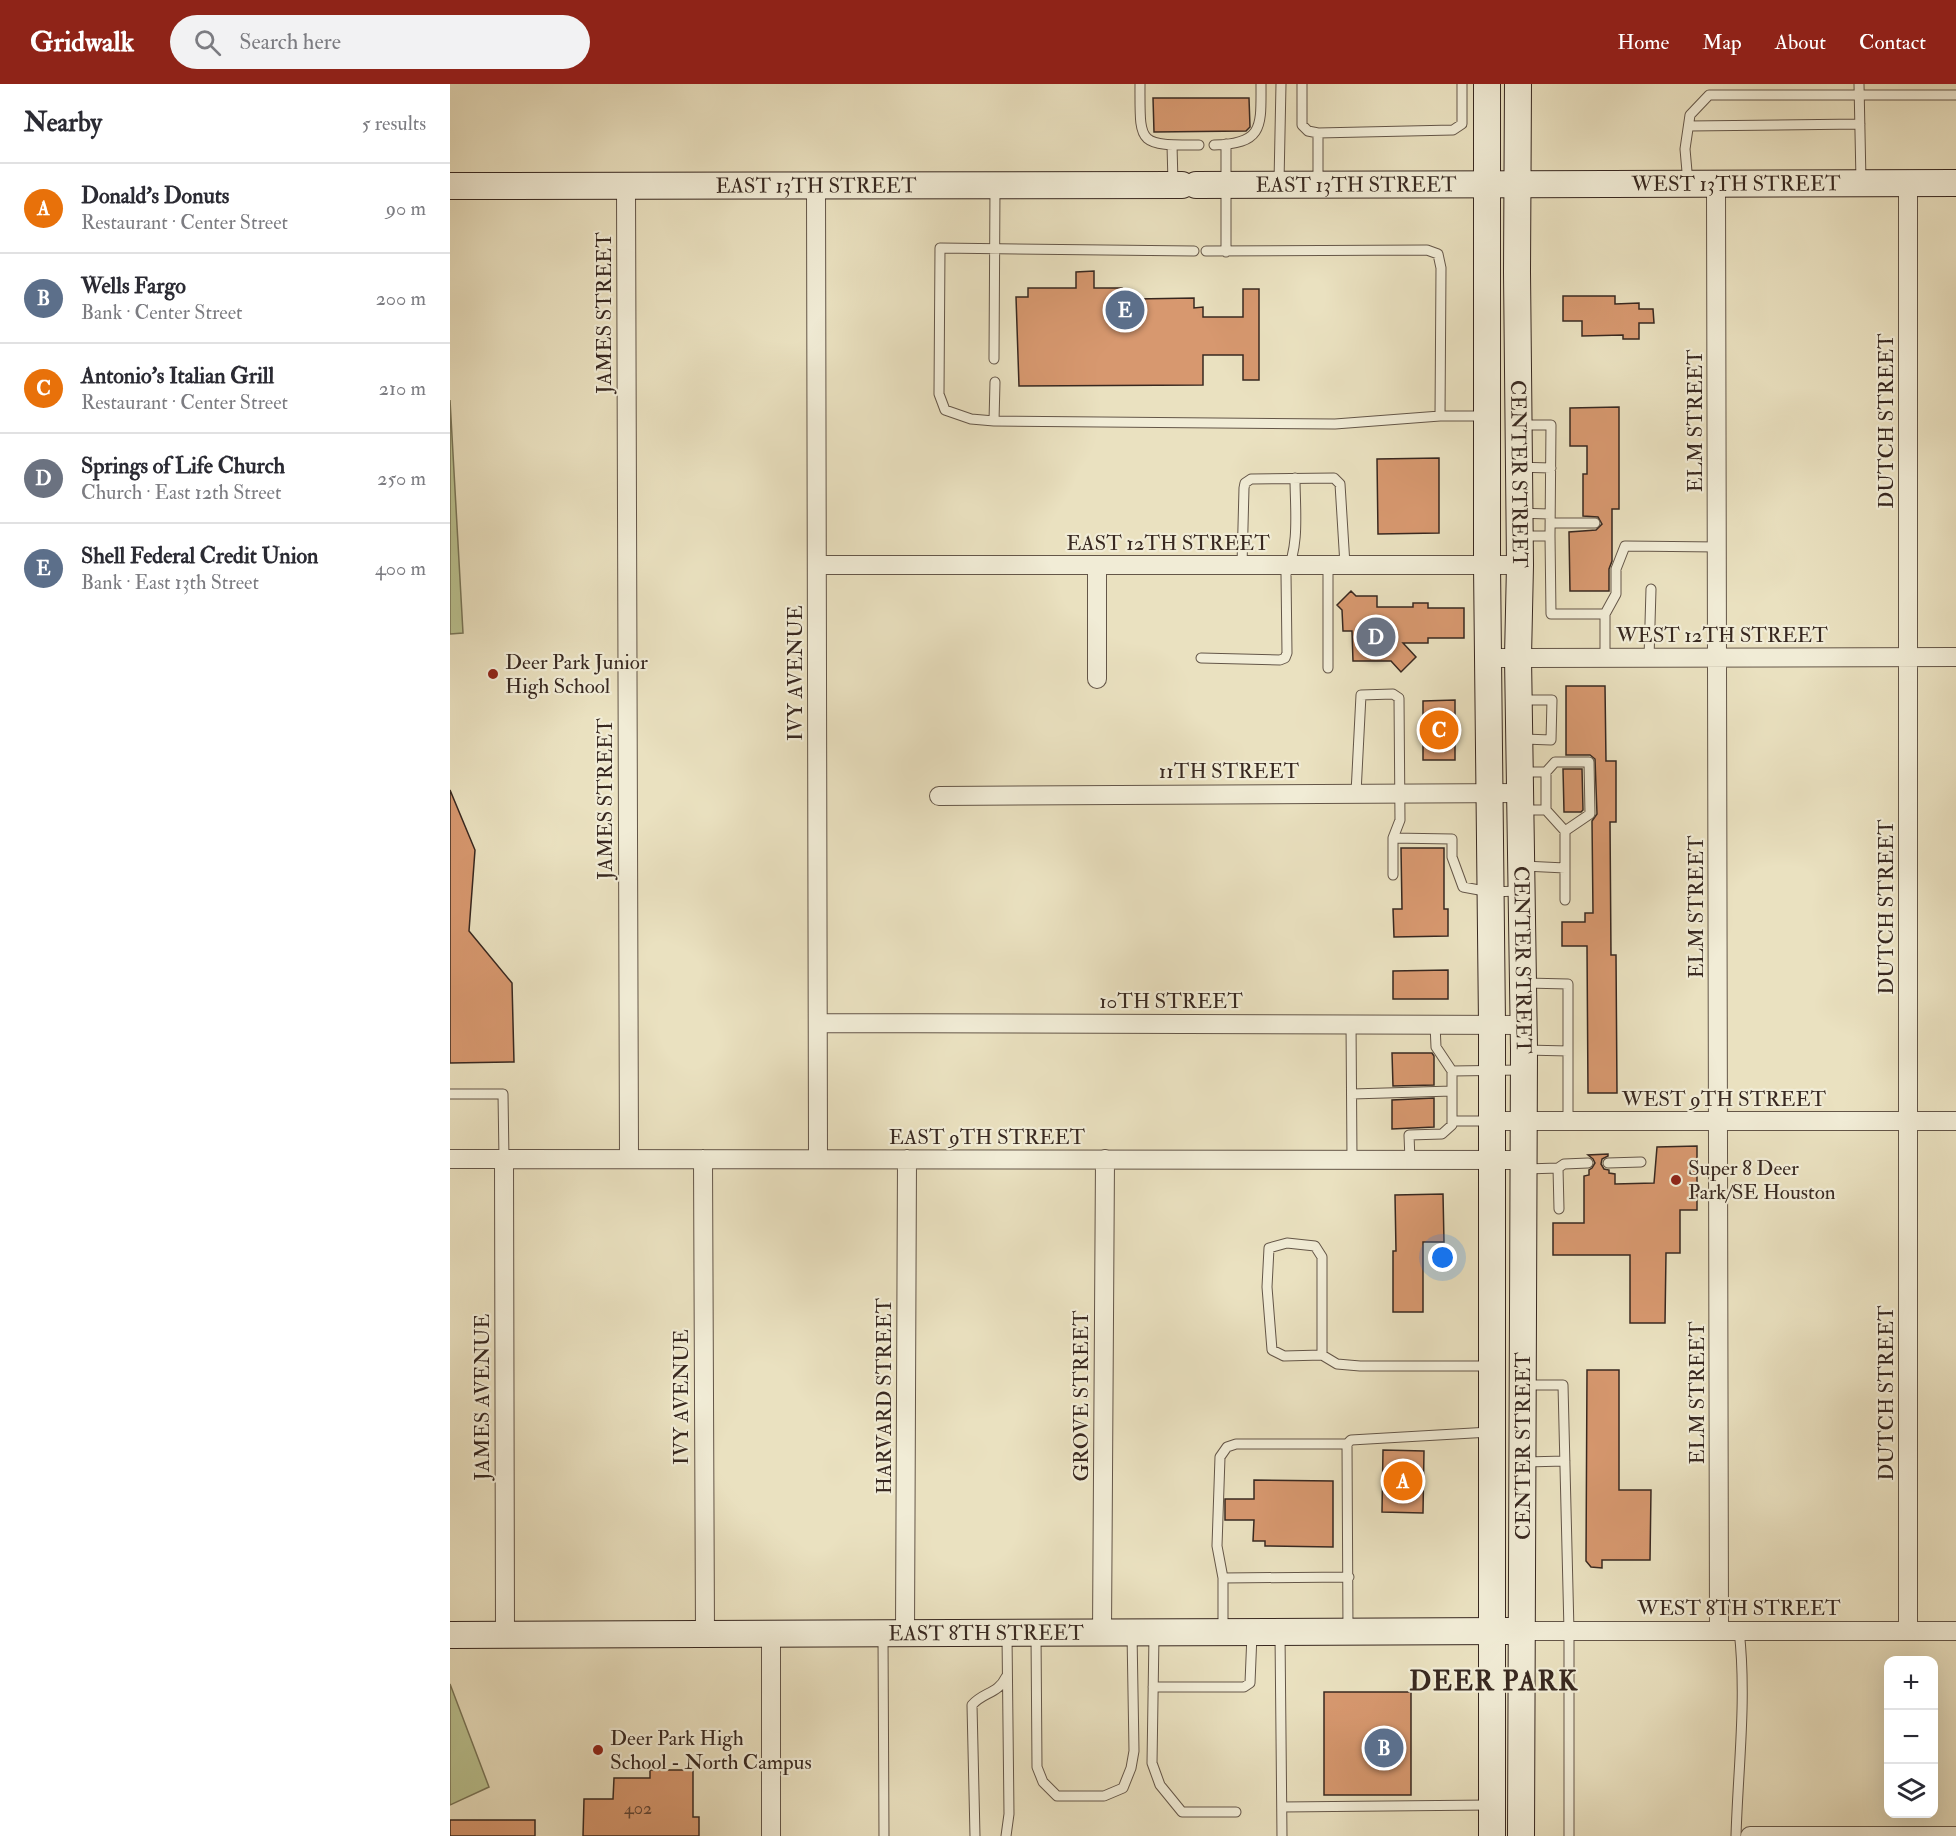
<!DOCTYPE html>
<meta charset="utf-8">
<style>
:root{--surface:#fff;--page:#f2f2f3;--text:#2b2b33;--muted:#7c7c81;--line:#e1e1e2;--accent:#8f2418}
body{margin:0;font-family:"IM FELL Double Pica",serif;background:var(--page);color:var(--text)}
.controls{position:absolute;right:18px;bottom:18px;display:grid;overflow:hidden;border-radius:12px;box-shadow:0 6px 24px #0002}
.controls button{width:54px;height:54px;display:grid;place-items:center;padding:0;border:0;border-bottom:2px solid var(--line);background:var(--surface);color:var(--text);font:30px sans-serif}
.you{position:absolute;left:993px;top:1174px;width:21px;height:21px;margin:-15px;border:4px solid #fff;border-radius:50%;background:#1a73e8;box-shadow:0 0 0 9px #1a73e833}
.badge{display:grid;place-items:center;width:39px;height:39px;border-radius:50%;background:var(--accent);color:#fff;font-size:20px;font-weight:700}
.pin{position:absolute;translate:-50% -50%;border:3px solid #fff;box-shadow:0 2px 6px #0006}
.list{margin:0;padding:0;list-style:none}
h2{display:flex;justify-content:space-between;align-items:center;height:78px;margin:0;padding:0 24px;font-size:26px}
h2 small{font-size:20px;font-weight:400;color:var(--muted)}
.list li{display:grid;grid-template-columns:39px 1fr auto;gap:18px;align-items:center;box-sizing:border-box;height:90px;padding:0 24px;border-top:2px solid var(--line)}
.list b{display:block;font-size:22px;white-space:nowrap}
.list p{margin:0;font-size:20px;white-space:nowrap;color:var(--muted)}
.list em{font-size:20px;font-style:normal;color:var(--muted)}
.icon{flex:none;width:33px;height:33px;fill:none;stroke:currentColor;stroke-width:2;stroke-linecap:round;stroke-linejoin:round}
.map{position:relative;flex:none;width:1506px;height:1752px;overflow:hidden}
header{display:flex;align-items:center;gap:36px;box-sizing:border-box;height:84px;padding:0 30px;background:var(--accent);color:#fff}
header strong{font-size:28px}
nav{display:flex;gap:33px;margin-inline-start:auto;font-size:21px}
.search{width:420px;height:54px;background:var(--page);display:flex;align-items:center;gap:15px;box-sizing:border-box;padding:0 21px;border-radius:33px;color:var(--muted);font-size:22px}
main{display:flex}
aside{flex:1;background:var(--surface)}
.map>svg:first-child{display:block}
.green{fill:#bac290;stroke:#797558;stroke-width:1.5}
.building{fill:#d7986f;stroke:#382820;stroke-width:1.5}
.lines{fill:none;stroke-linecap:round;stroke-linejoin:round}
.lane-casing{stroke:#645648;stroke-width:11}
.street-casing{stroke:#645648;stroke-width:20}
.secondary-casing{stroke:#382820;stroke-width:28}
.lane{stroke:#f1ecd6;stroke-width:9}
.street{stroke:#f1ecd6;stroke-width:18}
.secondary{stroke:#f1ecd6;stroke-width:26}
.poi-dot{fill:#8f2418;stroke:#f1ecd6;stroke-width:2}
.labels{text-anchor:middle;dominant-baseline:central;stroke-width:4.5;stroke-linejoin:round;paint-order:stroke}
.number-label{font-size:18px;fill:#604434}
.street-label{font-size:21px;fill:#382820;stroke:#f1ecd6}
.poi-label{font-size:21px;fill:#382820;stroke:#f1ecd6;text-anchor:start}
.district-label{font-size:27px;font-weight:bold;letter-spacing:1.5px;fill:#382820;stroke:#f1ecd6}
</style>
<header>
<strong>Gridwalk</strong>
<div class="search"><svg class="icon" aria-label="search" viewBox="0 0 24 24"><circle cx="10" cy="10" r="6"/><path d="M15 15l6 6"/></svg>Search here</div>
<nav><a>Home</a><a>Map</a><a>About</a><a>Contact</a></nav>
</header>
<main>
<aside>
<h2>Nearby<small>5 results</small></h2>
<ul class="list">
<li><span class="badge" style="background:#e8710a">A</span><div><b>Donald's Donuts</b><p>Restaurant · Center Street</p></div><em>90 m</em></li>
<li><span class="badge" style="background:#5c6f8a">B</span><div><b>Wells Fargo</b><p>Bank · Center Street</p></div><em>200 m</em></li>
<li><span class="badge" style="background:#e8710a">C</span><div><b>Antonio's Italian Grill</b><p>Restaurant · Center Street</p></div><em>210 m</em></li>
<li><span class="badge" style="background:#6b7280">D</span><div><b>Springs of Life Church</b><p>Church · East 12th Street</p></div><em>250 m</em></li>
<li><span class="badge" style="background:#5c6f8a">E</span><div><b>Shell Federal Credit Union</b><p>Bank · East 13th Street</p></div><em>400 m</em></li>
</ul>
</aside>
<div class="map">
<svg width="1506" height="1752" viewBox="0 0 1506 1752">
<rect width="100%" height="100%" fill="#eae1c0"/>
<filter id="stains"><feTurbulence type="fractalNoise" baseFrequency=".00333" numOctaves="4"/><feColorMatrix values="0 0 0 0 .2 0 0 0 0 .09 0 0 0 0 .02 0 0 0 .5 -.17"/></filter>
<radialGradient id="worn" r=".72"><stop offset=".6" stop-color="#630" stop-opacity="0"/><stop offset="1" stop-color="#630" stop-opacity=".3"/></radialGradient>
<path class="green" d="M0,316l13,233 -13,1z
M0,1600l39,103 -39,18z"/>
<path class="building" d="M703,14h96l1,29 -4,4 -92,1z
M644,187v17h28v6h13v5l59,-1v10l9,-1v10h40v-28h16v91h-16v-25h-40v30l-184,1 -3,-89h12v-9h48v-16z
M1113,212h52v8l24,-1v6h14l1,14h-15v16h-16v-4l-41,1v-15h-19z
M1169,323v102h-7v52l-3,8v22h-39l-1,-59 27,-2 6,-6 -4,-7 -15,-1v-42h4v-28h-17v-38z
M989,374v75l-61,1 -1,-75z
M901,507l5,5h21v11h36v-4h15v5h36v30h-36v5h-25l13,14 -15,15 -10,-11h-38l-1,-30h-9l-1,-21 -5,-5z
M1116,602h39l1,75h10v61h-6l1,133h5l1,138h-29l-1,-147h-25v-24h23v-9h8l-1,-92 5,-7 -2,-55 -5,-4h-24z
M1005,616v60h-32v-59z
M1113,685h19l1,41 -2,2h-17z
M0,706l25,60 -6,81 43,52 2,79 -64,1z
M951,764h43v61h4v27l-54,1 -1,-28h9z
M998,886v29h-55v-28z
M942,969h40l2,3v29l-41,1z
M984,1014v29l-42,2v-29z
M1247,1062v64h-17v43h-14l-1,70h-35v-68h-77v-32h31v-47l5,-1v-5l3,-2 3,-5 -2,-4 -5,-4 20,-1v2l-6,3 -1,5 3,5 5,1v3l6,1v10l39,-1 3,-36z
M993,1110l1,48h-21v70h-30v-61h3l-1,-56z
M1137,1286h32v120h32l-1,70h-48v8l-11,-1 -5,-6z
M933,1366l41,1 -1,62 -41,-1z
M804,1396l79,1v66l-68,-1v-5h-12l1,-21h-29v-21h29z
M874,1608h87v103h-87z
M200,1686h43v47h6v19h-116l1,-37h29l1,-21h36z
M0,1736h85v16h-85z"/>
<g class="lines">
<g class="lane-casing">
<path id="lane" d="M690,0c0,61 -3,61 59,61
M852,0v41l6,6 10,2 135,-3 9,-6v-40
M1409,0l2,97
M1239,42l171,-2
M868,49v49
M776,60v108
M722,61l1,38
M764,61c50,-1 47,-19 47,-61
M829,98l2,-98
M1238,99l-3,-34 5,-34 19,-20h247
M756,167l221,-1 11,4 3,14 -1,148h45
M544,275l1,-171
M545,298l-1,39 341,3 105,-8
M544,337l-23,-2 -26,-9 -6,-16 1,-146 254,3
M1070,341h31l-1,111
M1070,383l31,1
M1070,429l30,1
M1100,439h45
M1072,452h28l1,78h54v45
M792,481l2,-77 1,-5 6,-4 83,-1 6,6 5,81
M878,481v103
M1155,530l11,-20v-25l9,-23 93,1
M751,574l79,2 5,-2 2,-5 -1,-79c14,-29 9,-65 9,-96
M1199,574l2,-69
M1070,616h32l-1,40 -29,-1
M1072,688h24v38h-24
M1096,688l9,-10h34l1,52 -25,17
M906,709l5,-98 32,-1 6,4 1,122 -7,18v37
M943,754l59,1v18l11,30 27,5 29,-1
M1073,782l42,2v-37l-19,-21
M1115,784v32
M1076,899l42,1v138
M901,939l1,136
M985,940l1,23 16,24 69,-1
M1076,966l42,1
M0,1010h53l1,65
M902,1010l100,-3v-20
M1002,1037h37
M960,1076l-1,-25 33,-1 10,-9v-34
M1158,1079l33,-1
M1108,1084l6,-4 24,-1
M1076,1085l32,-1 1,41
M872,1271l-38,1 -12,-6 -5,-63 2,-39 18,-5 28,3 7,11v98l15,9 23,2h129
M1076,1301h37l6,246v205
M1075,1378l40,-1
M773,1494l-6,-32 3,-89 7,-10 9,-3h111
M898,1546l-1,-186 4,-4 139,-8
M773,1547v-53l126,-1
M586,1550l1,133 6,15 14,14h47l19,-8 8,-20 3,-17 -2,-118
M830,1550l2,202
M704,1551l-2,128 8,22 22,27h54
M433,1552l1,200
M703,1603h91l6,-4 2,-49
M832,1723l208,-2
M525,1752l-3,-131c11,-13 26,-11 34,-28
M556,1752l3,-22 -2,-178
M1286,1752c2,-68 11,-138 3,-206"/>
</g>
<g class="street-casing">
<path id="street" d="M1458,99v1448
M1266,100l3,1446
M176,102l3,973
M366,102l2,973
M367,481h703
M1038,574l468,-1
M647,595v-114
M489,712l581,-3
M368,939l706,2
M1042,1037h464
M0,1075l1074,1
M54,1075l1,476
M253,1075l2,475
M1072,1547h434
M652,1549l3,-474
M321,1550v202
M455,1550l2,-475
M1300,1752h206"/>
</g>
<g class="secondary-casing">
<g id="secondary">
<path d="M1037,0v481l5,459v812"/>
<path id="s1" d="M1068,0l-1,188 3,293 -2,92 6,392 -3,787"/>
<path id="s2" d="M746,101l760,-2"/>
<path id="s3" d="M0,102l732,-1"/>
<path id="s4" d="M0,1551l1059,-4"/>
</g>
</g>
<use href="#lane" class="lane"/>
<use href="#street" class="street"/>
<use href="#secondary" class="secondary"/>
</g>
<g class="poi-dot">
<circle cx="43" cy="590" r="6"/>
<circle cx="1226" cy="1096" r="6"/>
<circle cx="148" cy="1666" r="6"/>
</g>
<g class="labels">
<g class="number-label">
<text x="188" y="1724">402</text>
</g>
<g class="street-label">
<text stroke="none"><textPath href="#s2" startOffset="540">WEST 13TH STREET</textPath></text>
<text stroke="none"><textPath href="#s2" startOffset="160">EAST 13TH STREET</textPath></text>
<text stroke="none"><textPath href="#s3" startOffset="366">EAST 13TH STREET</textPath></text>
<text transform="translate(154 229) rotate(-90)">JAMES STREET</text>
<text transform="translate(1245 337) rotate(-90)">ELM STREET</text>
<text transform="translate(1436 337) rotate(-90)">DUTCH STREET</text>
<text stroke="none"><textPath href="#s1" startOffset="390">CENTER STREET</textPath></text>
<text x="718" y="459">EAST 12TH STREET</text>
<text x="1272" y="551">WEST 12TH STREET</text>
<text transform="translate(345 589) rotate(-90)">IVY AVENUE</text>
<text x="779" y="687">11TH STREET</text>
<text transform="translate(155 715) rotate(-90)">JAMES STREET</text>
<text transform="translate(1246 823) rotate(-90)">ELM STREET</text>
<text transform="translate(1436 823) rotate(-90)">DUTCH STREET</text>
<text stroke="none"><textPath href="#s1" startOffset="876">CENTER STREET</textPath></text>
<text x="721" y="917">10TH STREET</text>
<text x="1274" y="1015">WEST 9TH STREET</text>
<text x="537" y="1053">EAST 9TH STREET</text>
<text transform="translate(1247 1309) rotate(-90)">ELM STREET</text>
<text transform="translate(1436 1309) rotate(-90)">DUTCH STREET</text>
<text transform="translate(434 1312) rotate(-90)">HARVARD STREET</text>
<text transform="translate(631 1312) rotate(-90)">GROVE STREET</text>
<text transform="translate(32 1313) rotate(-90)">JAMES AVENUE</text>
<text transform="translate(231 1313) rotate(-90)">IVY AVENUE</text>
<text transform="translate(1073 1362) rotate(-90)">CENTER STREET</text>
<text x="1289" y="1524">WEST 8TH STREET</text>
<text stroke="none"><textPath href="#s4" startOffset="536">EAST 8TH STREET</textPath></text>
</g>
<g class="poi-label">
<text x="55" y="578">Deer Park Junior<tspan x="55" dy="24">High School</tspan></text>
<text x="1238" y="1084">Super 8 Deer<tspan x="1238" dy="24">Park/SE Houston</tspan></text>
<text x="160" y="1654">Deer Park High<tspan x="160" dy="24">School - North Campus</tspan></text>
</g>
<g class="district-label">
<text x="1044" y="1597">DEER PARK</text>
</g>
</g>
<rect width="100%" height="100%" filter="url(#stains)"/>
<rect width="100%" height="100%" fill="url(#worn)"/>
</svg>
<div class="controls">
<button>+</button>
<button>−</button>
<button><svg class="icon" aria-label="layers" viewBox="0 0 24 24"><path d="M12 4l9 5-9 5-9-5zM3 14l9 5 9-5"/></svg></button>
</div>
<div class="you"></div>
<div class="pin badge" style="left:953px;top:1397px;background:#e8710a">A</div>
<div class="pin badge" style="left:934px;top:1664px;background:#5c6f8a">B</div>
<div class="pin badge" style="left:989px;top:646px;background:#e8710a">C</div>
<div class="pin badge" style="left:926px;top:553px;background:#6b7280">D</div>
<div class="pin badge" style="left:675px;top:226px;background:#5c6f8a">E</div>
</div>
</main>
